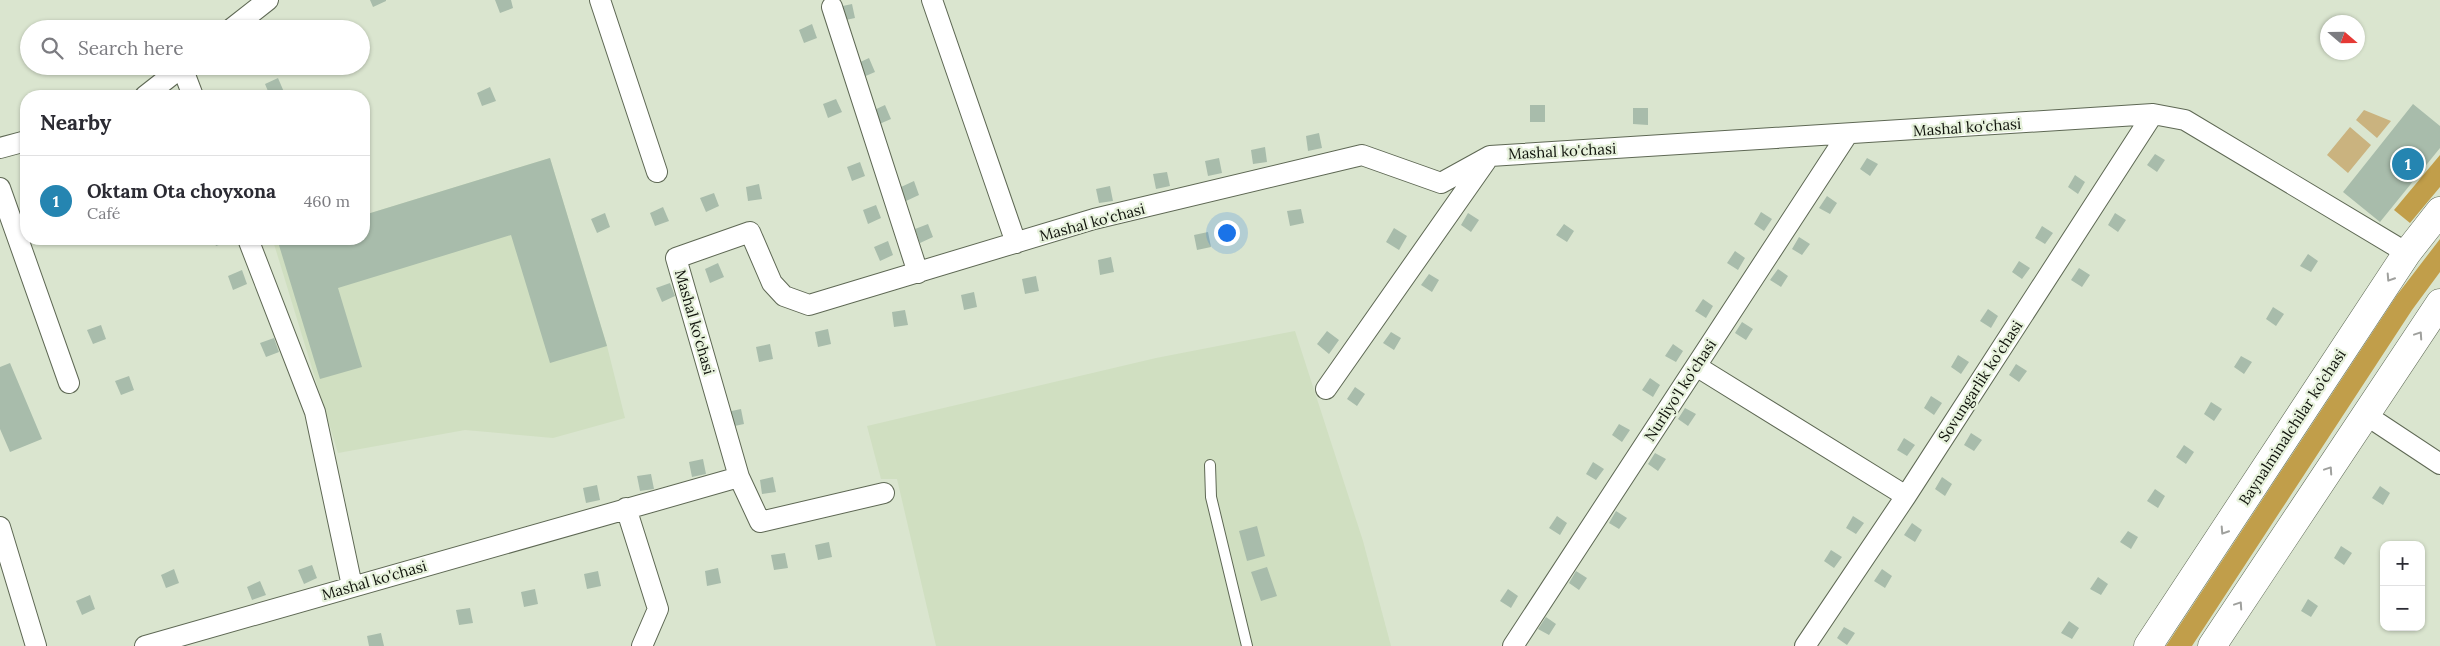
<!DOCTYPE html>
<meta charset="utf-8">
<style>
:root{--surface:#fff;--page:#f7f7f7;--text:#2b2b33;--muted:#7c7c81;--line:#e1e1e2;--accent:#2585b1}
body{margin:0;font-family:Lora,serif;background:var(--page);color:var(--text)}
.controls{position:absolute;right:15px;bottom:15px;display:grid;overflow:hidden;border-radius:10px;box-shadow:0 1px 4px #0004}
.controls button{width:45px;height:45px;display:grid;place-items:center;padding:0;border:0;border-bottom:1px solid var(--line);background:var(--surface);color:var(--text);font:25px sans-serif}
.compass{position:absolute;left:2320px;top:15px;width:45px;height:45px;border-radius:50%;background:var(--surface);box-shadow:0 1px 4px #0004;rotate:110deg}
.you{position:absolute;left:1226px;top:232px;width:18px;height:18px;margin:-12px;border:4px solid #fff;border-radius:50%;background:#1a73e8;box-shadow:0 0 0 8px #1a73e833}
.badge{display:grid;place-items:center;width:32px;height:32px;border-radius:50%;background:var(--accent);color:#fff;font-size:16px;font-weight:700}
.pin{position:absolute;translate:-50% -50%;border:2px solid #fff;box-shadow:0 1px 5px #0006}
.list{margin:0;padding:0;list-style:none}
h2{display:flex;justify-content:space-between;align-items:center;height:65px;margin:0;padding:0 20px;font-size:21px}
h2 small{font-size:16px;font-weight:400;color:var(--muted)}
.list li{display:grid;grid-template-columns:32px 1fr auto;gap:15px;align-items:center;box-sizing:border-box;height:90px;padding:0 20px;border-top:1px solid var(--line)}
.list b{display:block;font-size:19px;white-space:nowrap}
.list p{margin:0;font-size:16px;white-space:nowrap;color:var(--muted)}
.list em{font-size:16px;font-style:normal;color:var(--muted)}
.icon{flex:none;width:28px;height:28px;fill:none;stroke:currentColor;stroke-width:2;stroke-linecap:round;stroke-linejoin:round}
.map{position:relative;flex:none;width:2440px;height:646px;overflow:hidden}
.search{position:absolute;background:var(--surface);box-shadow:0 1px 4px #0004;left:20px;top:20px;width:350px;height:55px;display:flex;align-items:center;gap:12px;box-sizing:border-box;padding:0 18px;border-radius:28px;color:var(--muted);font-size:19px}
.panel{position:absolute;background:var(--surface);box-shadow:0 1px 4px #0004;left:20px;top:90px;width:350px;height:155px;border-radius:20px}
.map>svg:first-child{display:block}
.built{fill:#d0dfc1}
.green{fill:#cab37f}
.forest{fill:#c19e4a}
.building{fill:#a8bcab}
.lines{fill:none;stroke-linecap:round;stroke-linejoin:round}
.service-casing{stroke:#5e6854;stroke-width:12}
.minor-casing{stroke:#5e6854;stroke-width:22}
.secondary-casing{stroke:#5e6854;stroke-width:29}
.service{stroke:#fff;stroke-width:10}
.minor{stroke:#fff;stroke-width:20}
.secondary{stroke:#fff;stroke-width:28}
.oneway{stroke:#9fa09d}
.labels{text-anchor:middle;dominant-baseline:central;stroke-width:4.5;stroke-linejoin:round;paint-order:stroke}
.street-label{font-size:15px;fill:#0f120b;stroke:#e7f2dc}
</style>
<div class="map">
<svg width="2440" height="646" viewBox="0 0 2440 646">
<rect width="100%" height="100%" fill="#dae5cf"/>
<path class="built" d="M550,158l57,188 18,72 -72,20 -88,-8 -127,23 -64,-209 14,-5h76v-24z
M1295,331l68,210 28,105h-455l-39,-167h-16l-14,-53 289,-68z"/>
<path class="green" d="M2364,110l27,11 -14,17 -21,-18z
M2350,127l21,18 -23,28 -21,-18z"/>
<path class="forest" d="M2440,155v32l-30,36 -16,-13z
M2440,239v33l-28,38 -220,336h-26l231,-351z"/>
<path class="building" d="M370,0h16v1l-13,6z
M495,0h16l2,8 -13,5z
M852,4l3,14 -14,3 -3,-14z
M812,24l5,14 -13,5 -5,-13z
M869,58l6,14 -14,6 -5,-14z
M278,78l6,14 -14,4 -5,-12z
M490,87l6,14 -14,5 -5,-13z
M836,99l6,13 -14,6 -5,-14z
M2413,104l27,22v22l-60,74 -37,-30z
M885,105l6,14 -14,6 -5,-14z
M1530,105h15v17h-15z
M1633,108h15v17l-15,-1z
M1319,133l3,15 -14,3 -2,-15z
M1265,147l2,15 -14,2 -2,-14z
M2155,154l10,6 -8,12 -10,-7z
M550,158l57,188 -57,17 -39,-128 -173,53 24,79 -42,12 -42,-137 10,-3h76v-24z
M1219,158l3,15 -14,3 -3,-15z
M1867,158l11,6 -8,12 -10,-7z
M860,162l5,14 -13,5 -5,-14z
M1167,172l3,14 -14,3 -3,-15z
M2075,175l10,7 -7,12 -10,-7z
M914,181l5,14 -13,6 -5,-14z
M759,184l3,15 -14,2 -2,-14z
M1110,186l3,15 -14,2 -3,-14z
M714,193l5,13 -13,6 -6,-14z
M1827,196l10,7 -7,11 -11,-6z
M876,205l5,13 -13,6 -5,-14z
M663,207l6,14 -14,5 -5,-13z
M1301,209l3,14 -14,3 -3,-15z
M1761,212l11,7 -8,12 -10,-7z
M605,213l5,14 -13,6 -6,-14z
M1468,213l11,7 -8,12 -10,-7z
M2115,213l11,7 -8,12 -10,-7z
M928,224l5,13 -13,6 -5,-14z
M1564,224l10,7 -7,11 -11,-7z
M2042,226l11,7 -8,11 -10,-6z
M1394,228l13,8 -8,14 -13,-8z
M1208,232l3,15 -14,3 -3,-15z
M1799,237l11,7 -8,11 -10,-6z
M213,239h16l1,2 -14,5z
M888,241l5,14 -13,6 -6,-14z
M1735,251l10,7 -7,12 -11,-7z
M2308,254l10,7 -7,11 -11,-6z
M1111,257l3,15 -14,3 -2,-15z
M2019,261l11,7 -8,11 -10,-7z
M718,263l6,14 -14,6 -5,-14z
M2079,268l11,7 -8,12 -11,-7z
M1778,269l10,7 -7,11 -11,-7z
M242,270l5,14 -14,6 -5,-14z
M1429,274l10,6 -7,12 -11,-7z
M1036,276l3,15 -14,3 -3,-15z
M670,283l5,13 -13,6 -6,-14z
M974,292l3,15 -13,3 -3,-15z
M1703,299l10,7 -7,12 -11,-7z
M2273,307l11,7 -8,12 -10,-7z
M1988,309l10,7 -7,12 -11,-7z
M905,310l3,15 -14,2 -2,-15z
M1742,322l11,7 -7,11 -11,-7z
M101,325l5,14 -13,5 -6,-14z
M828,329l3,15 -13,3 -3,-15z
M1327,331l12,9 -10,14 -12,-10z
M1391,332l10,6 -7,12 -11,-7z
M274,338l5,14 -13,5 -6,-14z
M770,344l3,15 -14,3 -3,-15z
M1673,344l10,7 -7,11 -11,-6z
M1958,355l11,7 -8,12 -10,-7z
M2241,356l11,6 -8,12 -10,-7z
M10,363l32,76 -32,13 -10,-23v-62z
M2016,364l11,7 -8,11 -10,-7z
M129,376l5,14 -13,5 -6,-14z
M1650,378l10,7 -7,12 -11,-7z
M1355,387l10,7 -8,12 -10,-7z
M1931,396l11,7 -8,12 -10,-7z
M2211,402l11,7 -8,12 -10,-7z
M1685,408l11,6 -8,12 -10,-7z
M741,409l3,15 -14,3 -3,-15z
M1619,424l11,6 -8,12 -10,-7z
M1971,433l11,7 -8,11 -10,-6z
M1904,438l11,7 -8,11 -10,-6z
M2184,445l10,7 -8,12 -10,-7z
M1655,453l11,6 -8,12 -10,-7z
M703,459l3,15 -14,3 -3,-15z
M1593,462l11,7 -8,11 -10,-6z
M651,474l3,15 -14,2 -3,-15z
M773,477l3,15 -14,2 -2,-14z
M1942,477l10,7 -7,12 -10,-7z
M597,485l3,15 -14,3 -3,-15z
M2380,486l10,7 -7,12 -11,-7z
M2155,489l10,7 -7,12 -11,-7z
M1616,511l11,7 -8,11 -10,-6z
M1557,516l10,7 -7,12 -11,-7z
M1853,516l11,7 -8,11 -10,-6z
M1912,523l10,7 -7,12 -11,-7z
M1257,526l8,30 -18,5 -8,-30z
M2128,531l10,6 -7,12 -11,-7z
M829,542l3,15 -14,3 -3,-15z
M2341,546l11,7 -8,12 -10,-7z
M1831,550l11,7 -8,11 -10,-7z
M785,553l3,15 -14,2 -3,-15z
M312,565l5,13 -13,6 -6,-14z
M1267,567l10,29 -16,5 -10,-29z
M718,568l3,15 -14,3 -2,-15z
M174,569l5,14 -13,5 -5,-13z
M1882,569l10,7 -7,12 -11,-7z
M598,571l3,15 -14,3 -3,-15z
M1576,571l11,7 -8,12 -10,-7z
M2098,577l10,7 -7,11 -11,-6z
M260,581l6,14 -14,5 -5,-13z
M535,589l3,15 -14,3 -3,-15z
M1508,589l10,7 -7,12 -11,-7z
M90,595l5,14 -13,6 -6,-14z
M2308,599l10,7 -7,11 -10,-6z
M470,608l3,15 -14,2 -3,-15z
M1546,617l10,7 -7,11 -11,-6z
M2069,621l10,7 -7,11 -11,-6z
M1844,627l11,6 -8,12 -10,-7z
M381,633l3,13h-15l-2,-10z"/>
<g class="lines">
<g class="service-casing">
<path id="service" d="M1210,465l1,32 36,149"/>
</g>
<g class="minor-casing">
<path id="minor" d="M600,0l57,172
M932,0l84,243
M832,7l86,266
M231,29l37,-29
M183,66l-1,1 11,29
M145,96l37,-29
M0,148l26,-7
M0,188l69,195
M248,239l67,173 37,174
M1696,366l210,130
M1326,389l160,-228
M2366,415l74,49
M739,477l21,45 124,-29
M626,508l32,101 -16,37
M0,527l36,119
M145,646l594,-169 -63,-219 74,-26 22,51 12,13 25,9 285,-86 268,-64 79,28 49,-27 663,-42 32,6 222,133
M1513,646l334,-511
M1805,646l101,-150 247,-382"/>
</g>
<g class="secondary-casing">
<path id="secondary" d="M2148,646l259,-393 33,-42
M2212,646l228,-343"/>
</g>
<use href="#service" class="service"/>
<use href="#minor" class="minor"/>
<use href="#secondary" class="secondary"/>
</g>
<defs><path id="oneway-chevron" d="M-2-3.5L2.5 0L-2 3.5" fill="none" stroke-width="1.6" stroke-linecap="round" stroke-linejoin="round" transform="scale(1.25)"/></defs>
<g class="oneway">
<use href="#oneway-chevron" transform="translate(2390 278) rotate(123)"/>
<use href="#oneway-chevron" transform="translate(2419 335) rotate(-56)"/>
<use href="#oneway-chevron" transform="translate(2329 470) rotate(-56)"/>
<use href="#oneway-chevron" transform="translate(2224 531) rotate(123)"/>
<use href="#oneway-chevron" transform="translate(2239 605) rotate(-56)"/>
</g>
<g class="labels">
<g class="street-label">
<text transform="translate(1967 127) rotate(-4)">Mashal ko'chasi</text>
<text transform="translate(1562 151) rotate(-3)">Mashal ko'chasi</text>
<text transform="translate(1092 222) rotate(-15)">Mashal ko'chasi</text>
<text transform="translate(695 322) rotate(74)">Mashal ko'chasi</text>
<text transform="translate(1980 381) rotate(-57)">Sovungarlik ko'chasi</text>
<text transform="translate(1680 390) rotate(-57)">Nurliyo'l ko'chasi</text>
<text transform="translate(2292 427) rotate(-57)">Baynalminalchilar ko’chasi</text>
<text transform="translate(374 580) rotate(-16)">Mashal ko'chasi</text>
</g>
</g>
</svg>
<div class="controls">
<button>+</button>
<button>−</button>
</div>
<svg class="compass" viewBox="-18 -18 36 36"><path d="M0-13l5 13h-10z" fill="#e53935"/><path d="M0 13l5-13h-10z" fill="#7c7c81"/></svg>
<div class="you"></div>
<div class="pin badge" style="left:2408px;top:164px">1</div>
<div class="search"><svg class="icon" aria-label="search" viewBox="0 0 24 24"><circle cx="10" cy="10" r="6"/><path d="M15 15l6 6"/></svg>Search here</div>
<section class="panel">
<h2>Nearby<small></small></h2>
<ul class="list">
<li><span class="badge">1</span><div><b>Oktam Ota choyxona</b><p>Café</p></div><em>460 m</em></li>
</ul>
</section>
</div>
